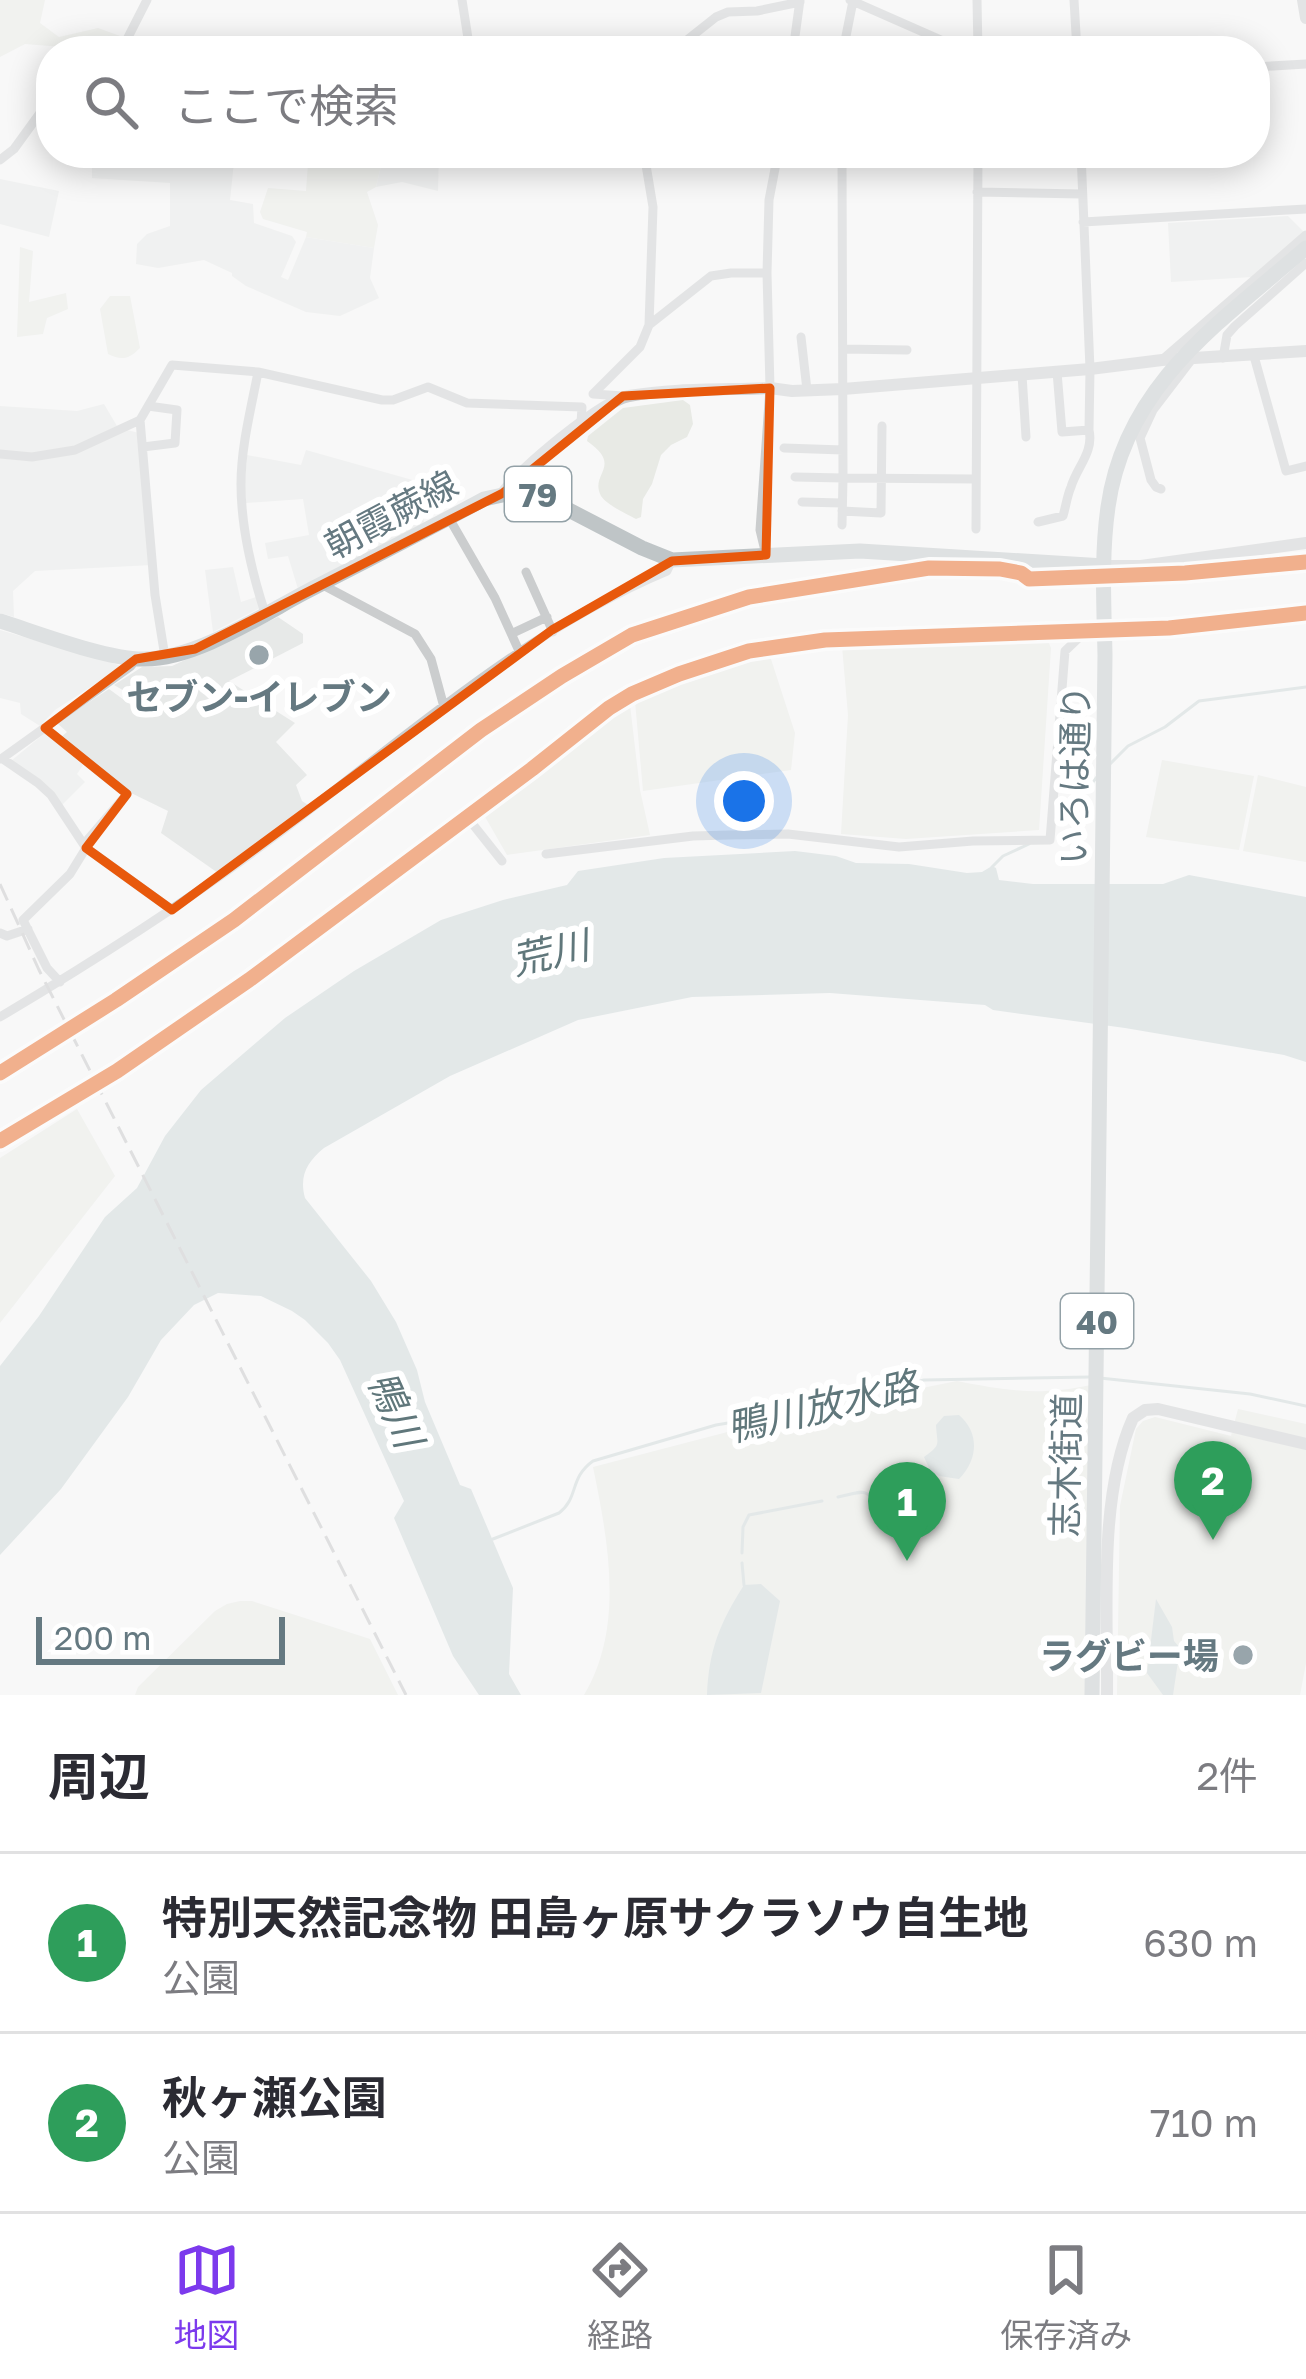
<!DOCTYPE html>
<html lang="ja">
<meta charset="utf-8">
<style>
:root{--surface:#fff;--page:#f7f7f7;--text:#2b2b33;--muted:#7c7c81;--line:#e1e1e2;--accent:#7c3aed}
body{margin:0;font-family:"Golos Text","Noto Sans JP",sans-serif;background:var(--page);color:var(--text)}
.scale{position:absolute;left:36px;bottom:30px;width:249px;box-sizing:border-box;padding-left:12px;border:6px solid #657981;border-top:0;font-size:33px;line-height:42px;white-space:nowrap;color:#657981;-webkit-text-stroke:9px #fff;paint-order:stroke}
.you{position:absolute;left:744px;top:801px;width:42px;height:42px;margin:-30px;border:9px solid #fff;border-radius:50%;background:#1a73e8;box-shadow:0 0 0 18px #1a73e833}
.badge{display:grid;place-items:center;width:78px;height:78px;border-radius:50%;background:var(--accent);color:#fff;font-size:39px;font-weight:700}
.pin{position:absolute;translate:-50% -99px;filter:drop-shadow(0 3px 6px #0008)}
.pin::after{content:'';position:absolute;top:63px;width:42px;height:36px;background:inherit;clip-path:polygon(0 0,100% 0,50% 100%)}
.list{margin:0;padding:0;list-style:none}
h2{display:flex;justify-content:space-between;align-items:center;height:156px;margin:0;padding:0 48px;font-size:51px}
h2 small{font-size:39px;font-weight:400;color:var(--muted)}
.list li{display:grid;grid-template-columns:78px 1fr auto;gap:36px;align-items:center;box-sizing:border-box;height:180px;padding:0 48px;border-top:3px solid var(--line)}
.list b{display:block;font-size:45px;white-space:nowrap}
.list p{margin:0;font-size:39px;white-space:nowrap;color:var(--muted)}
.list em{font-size:39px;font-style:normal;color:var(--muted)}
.icon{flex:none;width:66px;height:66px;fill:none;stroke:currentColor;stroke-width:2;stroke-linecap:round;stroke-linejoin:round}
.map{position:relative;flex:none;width:1306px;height:1695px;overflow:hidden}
.search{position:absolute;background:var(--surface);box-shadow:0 6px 30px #0003;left:36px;right:36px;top:36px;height:132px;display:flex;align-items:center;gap:30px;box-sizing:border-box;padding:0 42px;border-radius:48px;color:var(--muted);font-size:45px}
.sheet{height:516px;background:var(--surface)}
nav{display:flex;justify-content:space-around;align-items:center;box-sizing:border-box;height:168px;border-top:3px solid var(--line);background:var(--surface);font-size:33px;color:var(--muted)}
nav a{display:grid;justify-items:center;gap:6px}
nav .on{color:var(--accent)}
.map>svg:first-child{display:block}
.built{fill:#e7e9e8}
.green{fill:#e8eae5}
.water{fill:#cad5d6}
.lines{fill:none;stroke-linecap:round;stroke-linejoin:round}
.stream{stroke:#cad5d6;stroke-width:3}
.minor{stroke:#cbcdce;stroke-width:9}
.tertiary{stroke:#cbcdce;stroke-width:12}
.primary{stroke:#bfc5c7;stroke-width:15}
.rail{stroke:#c1c2c3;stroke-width:3;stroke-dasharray:18 9;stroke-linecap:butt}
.cycleway-casing{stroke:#fff;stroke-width:22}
.cycleway{stroke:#e8590c;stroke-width:15}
.marked{fill:none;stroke:#e8590c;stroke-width:9;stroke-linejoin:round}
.poi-dot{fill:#98a5ab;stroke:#fff;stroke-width:4.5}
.labels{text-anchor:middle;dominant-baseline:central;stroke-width:12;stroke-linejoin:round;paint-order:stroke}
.shield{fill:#fff;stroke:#93a1a7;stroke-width:3}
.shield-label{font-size:33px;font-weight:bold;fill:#657981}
.street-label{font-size:36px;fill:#657981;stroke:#fff}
.poi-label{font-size:36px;font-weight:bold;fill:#657981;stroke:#fff}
.water-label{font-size:39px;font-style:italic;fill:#60777b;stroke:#fff}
</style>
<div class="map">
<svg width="1306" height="1695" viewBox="0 0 1306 1695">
<rect width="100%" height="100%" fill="#f8f8f8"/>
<path class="built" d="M92,153h143l-5,47 23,4 1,19 38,13 4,6 -15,35 7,3 18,-43 68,11 -4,30 9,20 -39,18 -34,-4 -60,-26 -14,-10v-3l-28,-13 -46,8 -22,-4 1,-20 10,-10 23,-8v-43l-78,-5z
M384,153h55l-1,38 -36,-9 -26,5z
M0,179l59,12 -10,46 -49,-13z
M1288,216l17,17 -53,44 -81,5 -3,-59z
M104,404l13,22 -43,21 -42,7 -32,-3v-45l77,5z
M123,429l16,4 13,132 -117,6 -22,20 1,26 -14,-4v-156l32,3z
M306,450l110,31 8,42 -126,66 -10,-33 -20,3 -3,-16 44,-8 -6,-36 -57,4 -1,-21 2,-27 54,10z
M233,567l8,35 15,-5 4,11 -47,24 -8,-62z
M278,617l25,17v9l-74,38 66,42 -19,19 31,33 -11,10 6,16 6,4 -90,68 -57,-40 7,-22 -41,-20 -66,-54 6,-5 -10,-9 52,-34 37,27 14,-18 -15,-12 -12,10 -19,-11 28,-18 30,-1z
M0,630l119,35 1,3 -65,42 -15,16 -19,-12 -1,-11 -20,-5z
M46,732l37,33 -6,9 8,8 -23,23 -51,-44z"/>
<path class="green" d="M0,0h45l-5,23 19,14 39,-9 22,8 -2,11 -18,3 -75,-6 -25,13z
M317,153h67l-8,34 -9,5 11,33 -4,23 -68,-11 1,-5 -44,-13 -3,-7 8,-24 38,3 2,-28z
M20,247l13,4 -4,51 37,-9 2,16 -21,9 -4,16 -26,3z
M110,296h20l10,52c-11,11 -18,13 -32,6l-8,-45z
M683,400l7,5 3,19 -6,13 -16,8 -10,10 -9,29 -9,15 -2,18 -5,2c-9,-5 -29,-14 -35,-23 -12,-23 23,-29 -14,-55l1,-5 35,-28z
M1048,641l3,7 -12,182 -133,9 -65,-5 7,-119 -6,-69z
M768,650l27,83 -4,37 -148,21 -8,-90z
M630,705l10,85 10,45 -143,20 -23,-40 81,-66z
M1162,760l92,16 -15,74 -93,-13z
M1258,775l48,12v75l-63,-11z
M77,1109l38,67 -115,147v-165z
M957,1381c51,10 82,15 134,4l-4,310h-503c41,-68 24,-155 9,-228l215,-56z
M1238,1409l68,15v239l-6,32h-183l3,-189 16,-77 7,-8 12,-4 76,19z
M240,1601h12l118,38 28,56h-263l3,-8 77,-76 12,-7z"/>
<path class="water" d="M795,851l41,5 20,7 53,1 58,9 15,-1 10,-6 4,2 3,12 34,4h130l26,-9 117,22v165l-22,-7 -159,-27 -132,-18 -8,-5 -155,-12 -138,4 -114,23 -128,56 -126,72c-17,14 -25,28 -19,50l66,83 25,41 21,48 8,32 35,83 11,4 42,99 -4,86 12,21h-42l-26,-39 -59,-138 10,-17 -64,-141 -12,-17 -23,-23 -13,-9 -31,-15 -43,-3 -24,12 -33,35 -33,57 -67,92 -61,66v-189l39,-50 66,-99 32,-29 28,-52 36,-46 84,-72 69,-47 87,-51 62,-20 64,-15 11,-14 86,-13z
M959,1415c21,18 19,45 0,64l-20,-3 -9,-6 -6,-13c18,-13 13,-12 12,-32l8,-9z
M761,1584l19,17 -19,92 -54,2c2,-46 13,-72 37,-110z
M1156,1599l16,28 2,14 6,7 -7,47h-10l-16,-22z"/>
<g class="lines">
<path class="stream" d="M1108,766l20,-20 37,-19 34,-26 107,-14
M1055,822l14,-11 28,-34
M992,867l11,-11 26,-12
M1100,1378l150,16 56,12
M838,1497c29,-6 24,-10 44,11l16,-9 21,9 25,-2
M493,1539l66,-26c20,-15 10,-35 34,-52l123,-36 60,-10 148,-35 166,-3
M742,1553l1,-26 6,-12 73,-14
M742,1563l2,22"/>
<path class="minor" d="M462,0l8,51
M850,0l116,51
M977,0l1,51
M1074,0l3,51
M121,51l26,-51
M652,51l35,-11 29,-23 12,-5 29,-1 43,-9
M793,51l7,-51
M843,51l10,-50
M1255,67l51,-3
M946,153l32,7
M0,160l14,-11 37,-51
M977,192l105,2
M1083,222l223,-13
M649,325l62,-49 20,-3h36
M801,337l6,53
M843,349l64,1
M1254,356l32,115 20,-5
M1223,358l4,-23 8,-9 71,-63
M1162,360l144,-125
M258,372c-7,37 -17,75 -17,112 0,43 11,89 24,129
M1057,372l5,60 27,-2 1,-61 -9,-216
M1022,375l4,62
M623,396l-30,-2 47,-47 9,-22 4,-118 -9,-54
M143,447l32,-4 2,-33 -29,-4
M784,448l59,2
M0,454l32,3 43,-7 65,-30
M795,477l48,1 -1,-325
M1161,489l-5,-2 -5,-7 -11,-42 13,-28 39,-51
M802,502l40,1
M842,511l39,2 1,-87
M449,518l46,80 25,55
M1038,522l25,-6c3,-10 4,-20 8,-29 6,-20 23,-35 18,-57
M842,525l1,-47 133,1
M976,529l2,-376
M766,555l-6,-25 10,-142 -3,-115 2,-73 9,-47
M526,572l27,60
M321,584l94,50 16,25 13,48
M513,633l34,-16
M165,657l-10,-62 -15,-175 32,-55 86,7 124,28h11l35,-13 39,16 115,4 -1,16
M45,728l82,66 -43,50
M1,759l130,-93 5,-7
M3,759l35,24 13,12 35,53 86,62
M467,817l35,44
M546,854l147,-18 36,-1 59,-1 111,13 74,-6 77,-1 15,-189 21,-20
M0,933l7,3 21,-7
M60,982l-13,-14 -24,-48 47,-46 16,-26
M0,1017c94,-56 187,-115 275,-181 124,-93 248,-205 392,-265l5,-11
M0,1141l117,-70 132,-91 283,-211 77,-61 23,-14 47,-20 70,-23 76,-11 344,-12 137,-15"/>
<path class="tertiary" d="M1303,0l3,18
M503,493c15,-22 100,-93 126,-97 45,-8 95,-6 141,-8l22,3 51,-2 247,-20 72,-9 144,-9
M1104,566h37l165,-23
M1107,1695c1,-85 -9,-199 26,-277l12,-8 13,-1 148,35"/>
<path class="primary" d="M0,621c38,12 105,38 143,38 51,1 116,-42 161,-66 60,-31 121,-62 180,-94l32,-7 22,2 104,54 30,12 188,-9 244,15
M1092,1695l13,-1040c-1,-49 -4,-99 3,-148 17,-122 112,-185 198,-259"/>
<path class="rail" d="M0,884l39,86 367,725"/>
<g class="cycleway-casing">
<path id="cycleway" d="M0,1073l116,-73 118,-80 247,-190 81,-54 70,-41 117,-38 180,-29 71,1 21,4 8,6 156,-6 121,-11
M0,1141l117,-70 132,-91 283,-211 77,-61 23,-14 47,-20 70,-23 76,-11 344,-12 137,-15"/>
</g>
<use href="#cycleway" class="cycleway"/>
</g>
<path d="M0 0H1306V1695H0ZM770,388l-4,167 -94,6 -120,69 -380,280 -86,-62 41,-54 -82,-66 91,-69 59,-10 308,-156 120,-97z" fill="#f8f8f8" fill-opacity=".55" fill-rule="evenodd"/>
<path class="marked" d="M770,388l-4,167 -94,6 -120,69 -380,280 -86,-62 41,-54 -82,-66 91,-69 59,-10 308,-156 120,-97z"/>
<g class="poi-dot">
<circle cx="259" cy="655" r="12"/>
<circle cx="1243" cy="1655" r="12"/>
</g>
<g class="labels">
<g class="shield">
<rect x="505" y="467" width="66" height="54" rx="9"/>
<rect x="1061" y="1294" width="72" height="54" rx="9"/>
</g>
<g class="shield-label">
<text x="538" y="494">79</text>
<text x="1097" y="1321">40</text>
</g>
<g class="street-label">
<text transform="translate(391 514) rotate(-28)">朝霞蕨線</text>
<text transform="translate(1074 775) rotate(-89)">いろは通り</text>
<text transform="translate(1065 1465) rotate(-89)">志木街道</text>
</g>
<g class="poi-label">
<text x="259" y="696">セブン-イレブン</text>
<text x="1219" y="1655" text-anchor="end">ラグビー場</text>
</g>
<g class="water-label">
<text transform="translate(550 952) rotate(-13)">荒川</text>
<text transform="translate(822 1406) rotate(-13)">鴨川放水路</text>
<text transform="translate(396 1409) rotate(66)">鴨川</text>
</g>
</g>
</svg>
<div class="scale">200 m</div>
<div class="you"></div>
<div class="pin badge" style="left:907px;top:1561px;background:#2e9e5b">1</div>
<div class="pin badge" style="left:1213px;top:1540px;background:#2e9e5b">2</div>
<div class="search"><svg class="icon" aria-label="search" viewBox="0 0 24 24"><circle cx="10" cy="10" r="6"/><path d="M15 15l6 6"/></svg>ここで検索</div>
</div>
<section class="sheet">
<h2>周辺<small>2件</small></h2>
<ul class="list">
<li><span class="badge" style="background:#2e9e5b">1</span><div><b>特別天然記念物 田島ヶ原サクラソウ自生地</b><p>公園</p></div><em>630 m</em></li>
<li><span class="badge" style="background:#2e9e5b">2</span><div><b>秋ヶ瀬公園</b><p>公園</p></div><em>710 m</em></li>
</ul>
</section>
<nav>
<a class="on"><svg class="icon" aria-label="map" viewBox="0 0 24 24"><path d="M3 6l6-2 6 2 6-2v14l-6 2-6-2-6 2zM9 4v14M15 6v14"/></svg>地図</a>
<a><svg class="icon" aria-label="directions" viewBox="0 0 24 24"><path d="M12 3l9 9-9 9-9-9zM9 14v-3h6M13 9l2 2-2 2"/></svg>経路</a>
<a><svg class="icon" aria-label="saved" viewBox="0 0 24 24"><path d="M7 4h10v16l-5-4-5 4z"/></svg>保存済み</a>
</nav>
